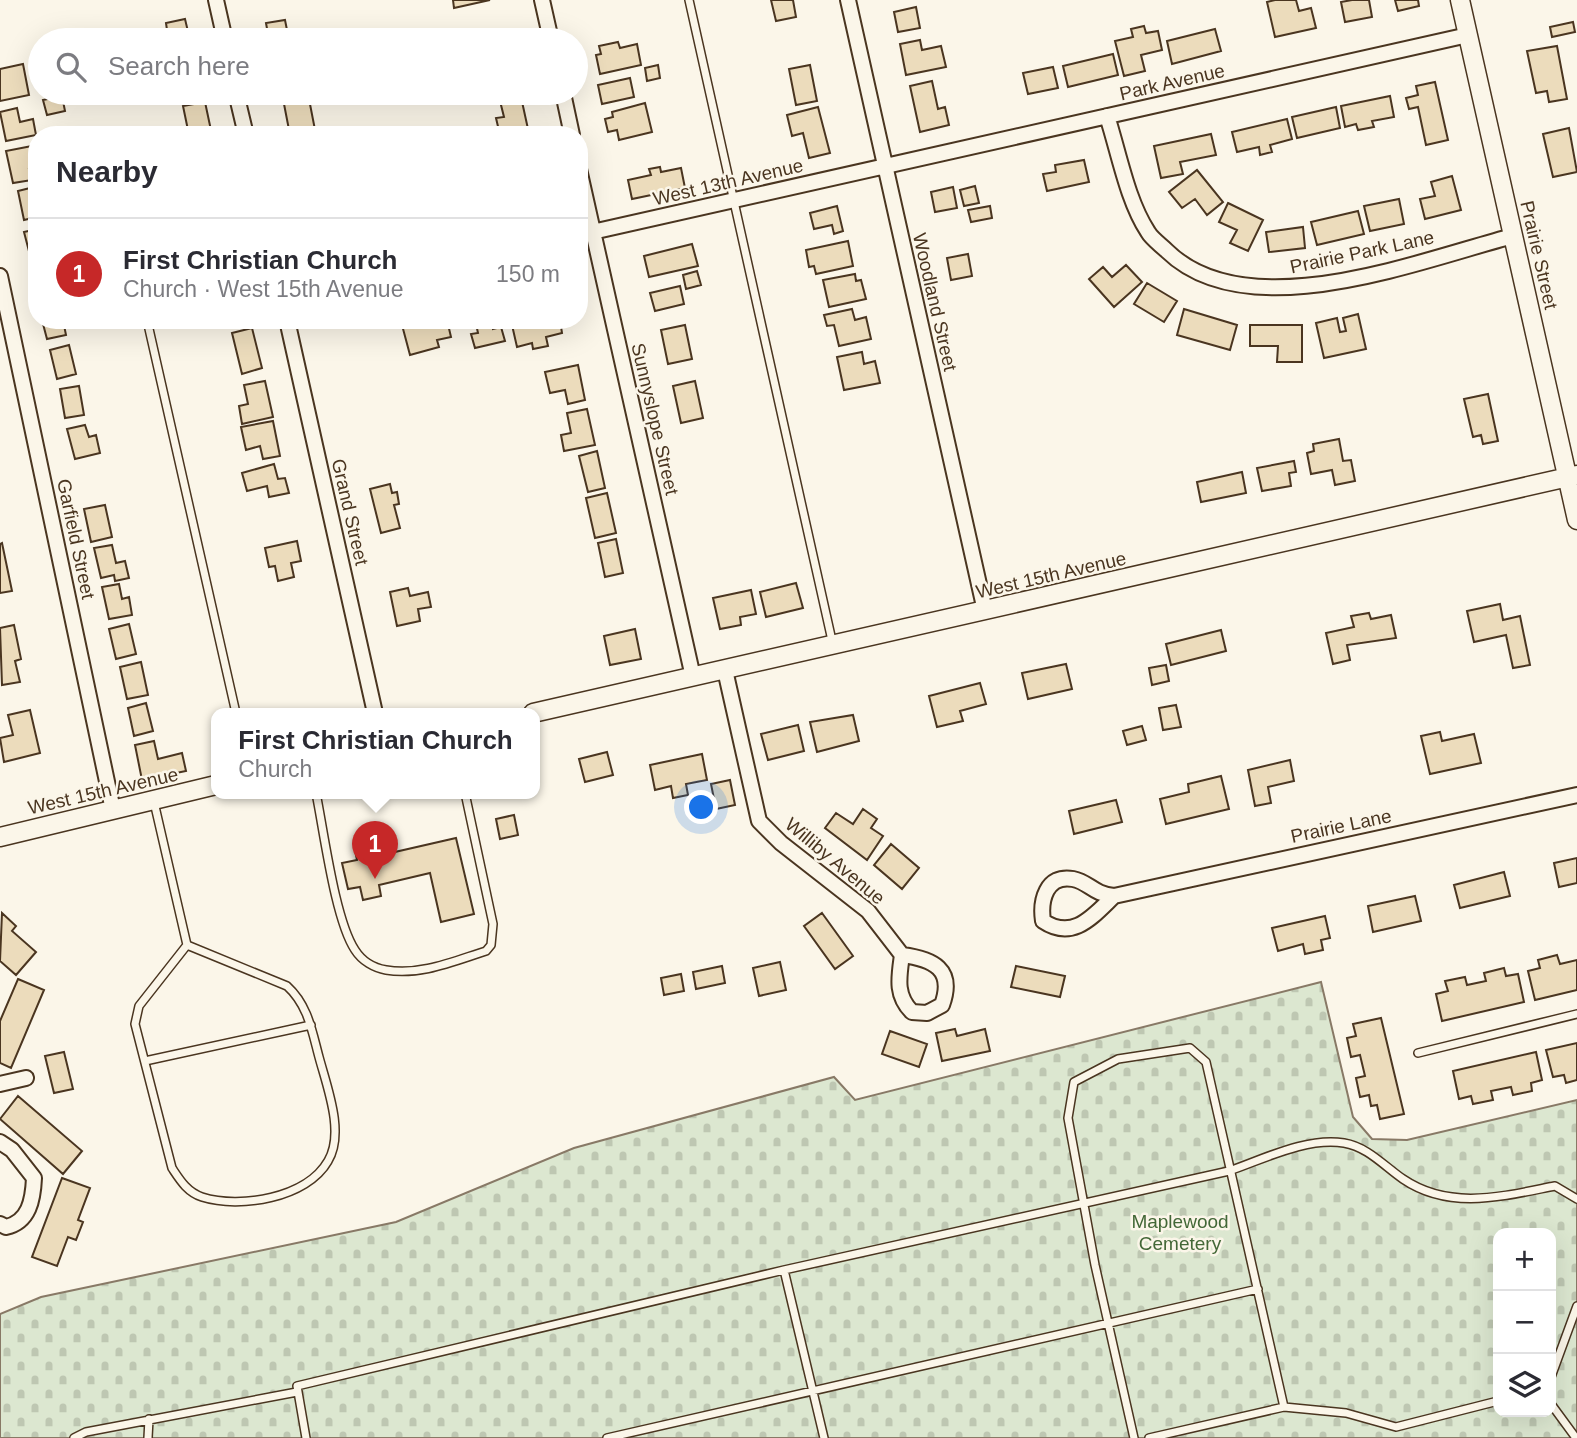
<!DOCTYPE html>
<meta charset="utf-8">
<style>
:root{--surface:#fff;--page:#f2f2f3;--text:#2b2b33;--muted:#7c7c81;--line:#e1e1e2;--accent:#c62828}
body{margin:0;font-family:Arial,sans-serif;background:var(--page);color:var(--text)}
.controls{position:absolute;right:21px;bottom:21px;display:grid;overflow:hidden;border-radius:14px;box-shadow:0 7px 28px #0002}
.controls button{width:63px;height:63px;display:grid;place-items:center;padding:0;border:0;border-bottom:2px solid var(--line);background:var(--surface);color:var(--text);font:35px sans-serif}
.you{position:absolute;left:702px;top:808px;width:24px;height:24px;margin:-18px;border:5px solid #fff;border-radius:50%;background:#1a73e8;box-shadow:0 0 0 10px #1a73e833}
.badge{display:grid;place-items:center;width:46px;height:46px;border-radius:50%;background:var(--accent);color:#fff;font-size:23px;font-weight:700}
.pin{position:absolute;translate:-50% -58px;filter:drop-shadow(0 2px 4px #0008)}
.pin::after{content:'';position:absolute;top:37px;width:24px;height:21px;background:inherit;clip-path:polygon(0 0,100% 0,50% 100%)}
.popup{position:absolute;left:211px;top:708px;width:329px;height:91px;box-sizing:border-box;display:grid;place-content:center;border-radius:14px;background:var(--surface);filter:drop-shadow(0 2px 5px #0005);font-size:23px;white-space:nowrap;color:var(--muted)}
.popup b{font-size:26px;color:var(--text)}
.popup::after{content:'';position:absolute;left:50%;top:100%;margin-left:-14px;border:14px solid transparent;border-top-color:var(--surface)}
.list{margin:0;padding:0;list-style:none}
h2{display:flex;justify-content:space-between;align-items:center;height:91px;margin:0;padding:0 28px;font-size:30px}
h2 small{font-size:23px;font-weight:400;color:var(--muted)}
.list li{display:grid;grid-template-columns:46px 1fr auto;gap:21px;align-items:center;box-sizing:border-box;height:112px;padding:0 28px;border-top:2px solid var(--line)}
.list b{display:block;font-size:26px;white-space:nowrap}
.list p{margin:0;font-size:23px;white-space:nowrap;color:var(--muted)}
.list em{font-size:23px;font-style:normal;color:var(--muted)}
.icon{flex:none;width:38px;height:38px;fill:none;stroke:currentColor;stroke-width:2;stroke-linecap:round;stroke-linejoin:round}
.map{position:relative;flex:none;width:1577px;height:1438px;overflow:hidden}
.search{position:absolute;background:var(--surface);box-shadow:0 7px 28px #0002;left:28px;top:28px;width:560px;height:77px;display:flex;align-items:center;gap:18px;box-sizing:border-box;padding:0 24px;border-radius:38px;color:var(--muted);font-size:26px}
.panel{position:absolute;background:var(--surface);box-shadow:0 7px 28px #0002;left:28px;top:126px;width:560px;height:203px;border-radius:28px}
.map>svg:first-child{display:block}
.cemetery{fill:url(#cemetery-stones);stroke:#887966;stroke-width:2;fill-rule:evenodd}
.building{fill:#ecdcbc;stroke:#4a3520;stroke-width:2}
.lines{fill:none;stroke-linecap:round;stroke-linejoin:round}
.service-casing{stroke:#4a3520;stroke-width:10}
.minor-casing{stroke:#4a3520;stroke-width:18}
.tertiary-casing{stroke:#4a3520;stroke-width:21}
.service{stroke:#fbf6e9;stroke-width:7}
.minor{stroke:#fbf6e9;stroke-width:14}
.tertiary{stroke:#fbf6e9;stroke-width:18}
.labels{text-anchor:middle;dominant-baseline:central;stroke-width:5;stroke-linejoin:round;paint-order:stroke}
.street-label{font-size:19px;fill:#4a3520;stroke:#fbf6e9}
.park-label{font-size:19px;fill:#436837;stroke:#fbf6e9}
</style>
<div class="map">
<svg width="1577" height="1438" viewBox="0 0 1577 1438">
<defs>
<pattern id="cemetery-stones" width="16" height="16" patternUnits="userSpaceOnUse" patternTransform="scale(1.75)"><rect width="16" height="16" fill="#dce7d0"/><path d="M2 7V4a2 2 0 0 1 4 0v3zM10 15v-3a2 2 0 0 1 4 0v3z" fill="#bec7b2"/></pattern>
</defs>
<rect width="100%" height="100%" fill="#fbf6e9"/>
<path class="cemetery" d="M1321,982l32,135 19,22 35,1 170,-40v338h-1577v-124l41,-17 355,-75 178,-74 260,-71 21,23zM1498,1233h53v179h-53z"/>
<path class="building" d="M453,0h37l-36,8z
M771,0h22l3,17 -20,4z
M1275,0h21l3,11 12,-3 5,20 -41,9 -8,-35z
M1352,0h17l3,17 -27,5 -4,-20z
M1395,0h23l1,6 -21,5z
M916,7l4,21 -22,4 -4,-20z
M185,19l5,21h-34l-1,-7 12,-3 -1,-7z
M285,20l4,20h-20l-3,-17z
M1573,22l2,10 -23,5 -2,-10z
M1144,26l2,7 12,-2 4,19 -21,5 4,16 -21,5 -9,-35 18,-4 -2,-8z
M1215,29l6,22 -49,13 -5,-23z
M920,40l2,10 19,-4 5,21 -40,8 -6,-31z
M618,42l2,6 17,-4 4,21 -41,9 -4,-19 5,-1 -2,-8z
M1557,46l10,53 -18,3 -2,-11 -11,2 -9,-42z
M1113,54l5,21 -50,12 -5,-21z
M23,64l6,31 -29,6v-32z
M658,65l2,13 -13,3 -2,-13z
M810,65l7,36 -21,4 -7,-36z
M1053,67l5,21 -30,6 -5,-21z
M630,78l4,19 -32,7 -4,-19z
M932,81l6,28 7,-2 4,18 -29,7 -10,-46z
M1435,82l13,58 -22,5 -8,-38 -9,2 -3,-11 12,-3 -2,-9z
M180,93h22l1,4 -21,4z
M62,96l3,15 -18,4 -4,-15z
M1390,96l4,21 -22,4 2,6 -16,3 -2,-6 -11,3 -4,-21z
M521,97l7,32 -28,6 -4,-17 8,-1 -4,-16z
M309,99l7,36h-26l-6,-31z
M205,102l7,33h-23l-6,-29z
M645,103l7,29 -33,8 -2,-10 -9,2 -3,-13 8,-2 -1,-5z
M818,107l12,46 -21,5 -6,-25 -11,3 -5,-21z
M1336,107l4,21 -43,10 -5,-21z
M17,108l3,14 13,-3 3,16 -30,6 -6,-29z
M1287,119l5,20 -22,6 2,7 -12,3 -1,-8 -22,5 -5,-20z
M1569,128l8,44 -24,5 -10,-43z
M1211,134l5,21 -36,7 3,12 -22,4 -7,-32z
M37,145v22l-8,2 3,11 -19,3 -7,-32z
M1084,160l5,22 -42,9 -4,-17 13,-2 -1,-7z
M660,167l1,5 20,-4 4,20 -53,11 -4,-19 23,-5 -2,-6z
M1197,170l26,32 -16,13 -12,-16 -13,9 -13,-16z
M1452,176l9,34 -36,9 -5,-20 15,-3 -4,-14z
M975,186l4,17 -15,3 -4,-16z
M34,187l3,30 -13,3 -6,-29z
M953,187l4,21 -22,4 -4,-20z
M1399,199l5,25 -34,7 -6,-25z
M1228,203l35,17 -15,31 -18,-8 7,-13 -18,-8z
M837,206l6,25 -9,3 -2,-9 -18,4 -4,-16z
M990,206l2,12 -21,4 -3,-12z
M1358,211l6,23 -47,11 -6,-23z
M1303,227l2,21 -36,4 -3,-20z
M37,229v29l-6,1 -7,-27z
M848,241l5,25 -37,8 -2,-8 -5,1 -3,-17z
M692,244l6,22 -49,11 -5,-21z
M968,254l4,22 -21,4 -4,-22z
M1126,265l16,17 -28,25 -25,-28 14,-12 9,10z
M697,271l4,14 -15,4 -3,-14z
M855,274l1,7 5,-1 5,19 -37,8 -6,-27z
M1147,283l30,18 -13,21 -30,-18z
M680,286l4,18 -29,7 -5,-18z
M852,309l3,11 11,-3 5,22 -32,7 -5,-21 -7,1 -3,-11z
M1184,309l53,16 -7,25 -53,-15z
M1358,314l8,35 -42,9 -8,-35 21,-5 3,14 6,-1 -3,-13z
M42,320h21l3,15 -19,4z
M419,320h28l4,17 -14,3 2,7 -29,8 -8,-30z
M459,320h34v9l8,-2 4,14 -30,7 -4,-14 7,-1 -2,-9 -15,3z
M535,320h25l2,13 -16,4 2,9 -15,3 -1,-6 -15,4 -5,-22z
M685,325l7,34 -24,5 -7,-34z
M1250,325h52v37h-25l1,-16h-28z
M252,328l10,40 -20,6 -10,-41z
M69,345l7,29 -19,5 -7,-29z
M862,352l2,12 11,-3 5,22 -36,7 -7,-33z
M578,365l7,35 -17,4 -3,-14 -15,3 -5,-21z
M265,381l8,36 -31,7 -3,-18 9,-2 -4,-19z
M695,381l8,37 -22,5 -8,-37z
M79,386l5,29 -19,3 -5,-29z
M1488,394l10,47 -15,3 -2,-9 -8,2 -9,-38z
M587,409l8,36 -31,6 -3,-16 10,-2 -4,-20z
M273,421l7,35 -17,3 -3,-13 -14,4 -5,-23z
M85,425l4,12 7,-2 4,18 -25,6 -8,-30z
M1339,439l4,22 8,-1 4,21 -20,4 -3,-15 -21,4 -4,-21 7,-2 -1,-7z
M597,451l8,37 -17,4 -9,-36z
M1294,461l2,11 -7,1 2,13 -29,5 -5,-23z
M274,464l4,15 7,-1 4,15 -20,4 -2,-11 -20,5 -5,-18z
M1242,472l4,21 -45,9 -4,-20z
M390,484l2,9 5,-1 2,12 -5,1 6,23 -19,5 -11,-44z
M607,493l9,40 -21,5 -9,-40z
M105,505l7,32 -21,5 -7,-33z
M616,539l7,34 -18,4 -7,-34z
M297,541l4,20 -10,2 3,14 -16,4 -3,-15 -6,1 -4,-19z
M2,543l10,48 -12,2v-49z
M112,545l4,18 9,-2 4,17 -14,3 -1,-6 -13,3 -7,-30z
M796,583l7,25 -37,9 -6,-25z
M119,584l3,15 7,-2 3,18 -23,4 -7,-32z
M408,588l2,8 18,-4 3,15 -13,2 2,12 -23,5 -7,-34z
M751,590l5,24 -16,3 1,8 -21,4 -7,-31z
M1500,604l3,16 17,-4 10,49 -17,3 -7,-33 -32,7 -7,-31z
M1369,613l2,6 20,-4 5,23 -49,7 3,15 -17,4 -7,-31 28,-6 -3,-11z
M129,624l7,30 -20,5 -7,-30z
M14,625l7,34 -6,2 5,21 -18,3 -2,-57z
M635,629l6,30 -31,6 -6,-29z
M1221,630l5,21 -55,14 -5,-21z
M141,662l7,33 -21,4 -7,-32z
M1066,664l6,25 -44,10 -6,-26z
M1166,665l3,16 -17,4 -3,-17z
M980,683l6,21 -26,7 3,10 -26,6 -8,-31z
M146,703l7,28 -19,5 -6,-28z
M1176,705l5,22 -18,3 -4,-22z
M30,710l10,43 -36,9 -4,-24 13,-3 -5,-20z
M853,715l6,26 -42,11 -7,-30z
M798,725l6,26 -36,9 -7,-26z
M1142,726l4,14 -19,5 -4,-14z
M1440,732l2,9 32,-7 7,29 -51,11 -9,-38z
M154,741l4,18 24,-6 4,18 -44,9 -7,-35z
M607,752l6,23 -28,7 -6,-23z
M702,754l5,26 -21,4 2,11 -15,3 -2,-12 -16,4 -5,-25z
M1290,760l4,21 -26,6 3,16 -16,3 -7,-36z
M1221,776l8,33 -63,15 -6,-25 29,-7 -1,-8z
M730,780l5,25 -19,4 -5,-25z
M1116,800l6,22 -48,12 -5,-23z
M863,809l14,10 -6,9 12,8 -16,24 -42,-32 11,-15 17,11z
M514,815l4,20 -18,4 -4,-20z
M456,838l18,76 -33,8 -11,-49 -51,12 2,11 -18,4 -3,-13 -12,2 -6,-26 15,-3 -3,-15 16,-3 3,15z
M891,844l28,24 -17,21 -28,-24z
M1577,858v25l-18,4 -5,-24z
M1504,872l6,24 -50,12 -6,-23z
M1415,896l6,25 -48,11 -5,-26z
M2,913l14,13 -4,5 24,21 -20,23 -16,-14z
M822,913l31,43 -18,13 -31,-43z
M1325,916l5,22 -9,2 2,10 -18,4 -2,-10 -25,7 -6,-23z
M1557,955l3,9 17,-4v30l-42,10 -7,-29 12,-3 -2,-8z
M780,962l6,28 -27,6 -6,-28z
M722,966l3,17 -29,6 -3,-17z
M1016,966l49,10 -5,21 -49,-10z
M1504,968l2,8 12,-2 6,28 -82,19 -6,-27 12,-3 -3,-10 20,-4 2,8 19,-4 -2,-8z
M681,974l3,17 -20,4 -3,-17z
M18,979l26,11 -33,78 -11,-5v-42z
M1381,1018l23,96 -24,5 -3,-14 -6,1 -2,-11 -9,2 -4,-19 9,-2 -5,-21 -9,2 -4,-19 9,-2 -3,-12z
M955,1029l2,7 28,-7 5,22 -48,10 -6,-28z
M890,1031l37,13 -8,23 -37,-13z
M1577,1043v37l-11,3 -2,-8 -11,2 -7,-27z
M64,1052l9,37 -19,4 -9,-37z
M1536,1052l6,28 -11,3 1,8 -19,4 -2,-8 -20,4 2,9 -20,4 -2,-8 -12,3 -6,-28z
M18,1096l64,55 -19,23 -63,-55z
M62,1178l28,10 -12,32 5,2 -7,18 -8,-3 -11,29 -25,-9z"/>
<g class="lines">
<g class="service-casing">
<path id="service" d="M689,0l144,645
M147,320l89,393
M316,793c8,39 19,127 39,157 7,11 19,18 31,20 34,6 68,-9 100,-19l5,-6 2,-21 -28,-131
M154,802l33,143
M187,945l100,41c21,19 25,45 32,71 8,30 26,76 9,104 -21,37 -88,48 -126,36 -15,-5 -22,-17 -30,-29l-37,-144 4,-18z
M1418,1053l159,-39
M145,1061l166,-36
M784,1270l40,168
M1551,1377l26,-71
M1551,1404l25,34
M74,1438l12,-6 211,-40
M148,1438l1,-19
M306,1438l-9,-52 487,-116 445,-99c35,-12 77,-34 115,-28 24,4 40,23 59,36 47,32 101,17 152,7l22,13
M607,1438l651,-149
M1134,1438l-39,-173 -27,-147 6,-36 44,-23 72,-11 16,14 78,345
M1149,1438l135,-31 62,6 50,14 102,-26"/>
</g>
<g class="minor-casing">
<path id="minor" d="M216,0l9,40
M542,0l9,40
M848,0l137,611
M236,93l10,42
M563,93l9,42
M1107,116c12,37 20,84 41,116 4,7 13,13 19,19 80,78 251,10 346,-15
M579,169l114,508
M579,235l889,-200
M0,276l113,534
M287,320l88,393
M725,670l34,151 22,22 87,68 34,44
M1114,896c-22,21 -41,45 -71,25 -3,-20 3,-47 30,-42 16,3 20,15 41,17l463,-101
M902,955c31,4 53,14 40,50l-15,8 -15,-1c-17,-17 -13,-35 -10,-57z
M0,1084l26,-6
M0,1142l12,8 22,28c-1,22 -5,44 -28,49l-6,-3"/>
</g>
<g class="tertiary-casing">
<path id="tertiary" d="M1460,0l117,520
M533,713l1044,-238
M0,837l216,-52"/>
</g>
<use href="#service" class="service"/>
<use href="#minor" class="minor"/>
<use href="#tertiary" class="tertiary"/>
</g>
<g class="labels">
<g class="street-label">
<text transform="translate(1172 82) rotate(-13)">Park Avenue</text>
<text transform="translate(728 182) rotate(-13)">West 13th Avenue</text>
<text transform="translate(1362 252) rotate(-12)">Prairie Park Lane</text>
<text transform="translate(1539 255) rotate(77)">Prairie Street</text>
<text transform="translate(935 302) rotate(77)">Woodland Street</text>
<text transform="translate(655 419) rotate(77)">Sunnyslope Street</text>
<text transform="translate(350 512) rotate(77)">Grand Street</text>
<text transform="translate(76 539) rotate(78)">Garfield Street</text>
<text transform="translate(1051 575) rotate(-13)">West 15th Avenue</text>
<text transform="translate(103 791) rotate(-13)">West 15th Avenue</text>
<text transform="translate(1341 826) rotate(-12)">Prairie Lane</text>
<text transform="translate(835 861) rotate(40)">Williby Avenue</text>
</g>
<g class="park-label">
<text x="1180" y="1221">Maplewood<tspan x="1180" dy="22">Cemetery</tspan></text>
</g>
</g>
</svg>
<div class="controls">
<button>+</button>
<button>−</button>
<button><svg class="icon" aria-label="layers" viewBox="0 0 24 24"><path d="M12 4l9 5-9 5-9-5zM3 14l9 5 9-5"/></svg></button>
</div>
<div class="you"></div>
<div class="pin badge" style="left:375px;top:879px">1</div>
<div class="popup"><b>First Christian Church</b>Church</div>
<div class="search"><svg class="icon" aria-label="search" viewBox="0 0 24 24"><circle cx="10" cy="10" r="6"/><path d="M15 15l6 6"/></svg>Search here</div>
<section class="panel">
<h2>Nearby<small></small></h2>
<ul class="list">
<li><span class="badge">1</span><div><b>First Christian Church</b><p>Church · West 15th Avenue</p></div><em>150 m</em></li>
</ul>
</section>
</div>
